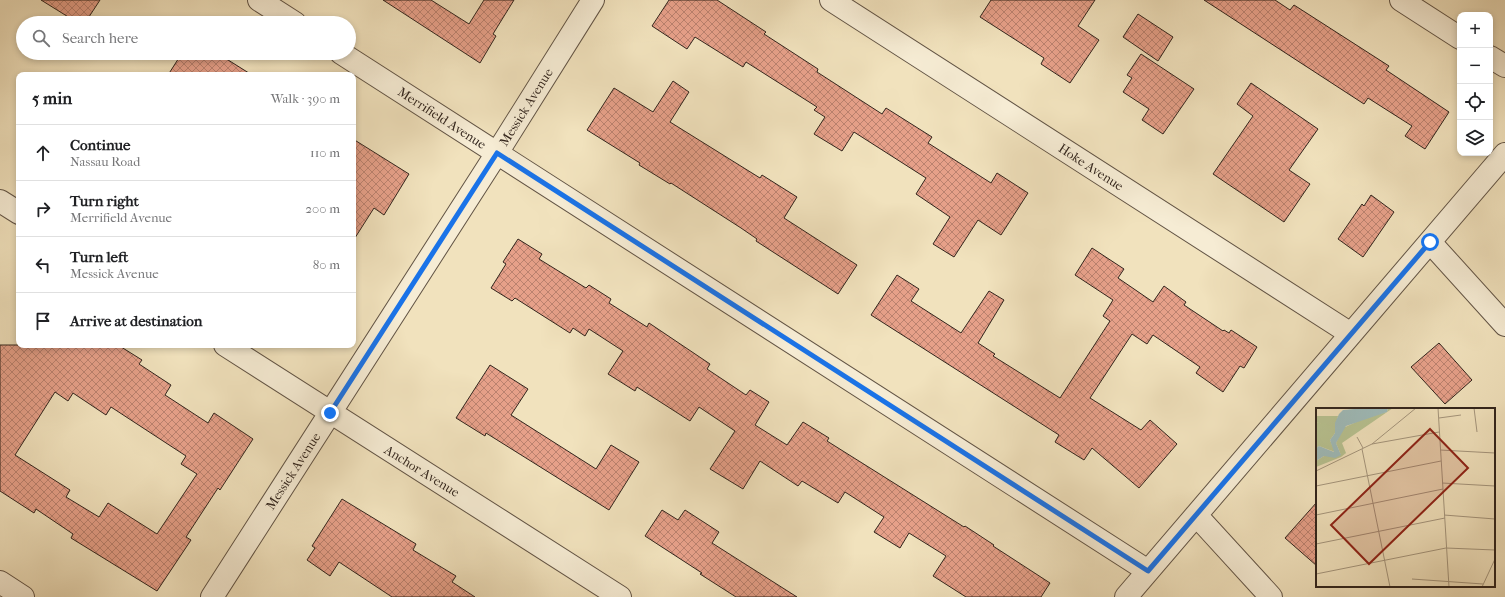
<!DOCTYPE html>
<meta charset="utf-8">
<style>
:root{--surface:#fff;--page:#f6f6f6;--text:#202124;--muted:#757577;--line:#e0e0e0}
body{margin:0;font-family:"IM FELL French Canon",serif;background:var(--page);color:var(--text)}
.controls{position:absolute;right:12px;top:12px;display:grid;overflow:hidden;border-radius:8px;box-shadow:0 2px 6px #0003}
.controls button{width:36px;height:36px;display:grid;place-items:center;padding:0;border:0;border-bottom:1px solid var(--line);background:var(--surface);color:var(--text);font:20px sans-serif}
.stop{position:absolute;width:12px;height:12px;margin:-9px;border:3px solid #1a73e8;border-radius:50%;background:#fff}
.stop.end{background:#1a73e8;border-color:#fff;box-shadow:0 1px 4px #0008}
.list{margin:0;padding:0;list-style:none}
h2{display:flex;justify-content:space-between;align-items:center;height:52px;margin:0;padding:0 16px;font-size:17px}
h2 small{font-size:13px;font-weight:400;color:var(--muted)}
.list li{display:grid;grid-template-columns:26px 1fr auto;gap:12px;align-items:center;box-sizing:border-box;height:56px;padding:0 16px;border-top:1px solid var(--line)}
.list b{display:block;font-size:15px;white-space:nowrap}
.list p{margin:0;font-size:13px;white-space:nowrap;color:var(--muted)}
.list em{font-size:13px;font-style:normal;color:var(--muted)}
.icon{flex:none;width:22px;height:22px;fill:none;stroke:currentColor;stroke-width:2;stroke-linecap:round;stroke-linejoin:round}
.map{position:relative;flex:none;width:1505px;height:597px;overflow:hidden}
.search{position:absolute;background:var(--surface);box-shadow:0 2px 6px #0003;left:16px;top:16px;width:340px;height:44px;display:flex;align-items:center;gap:10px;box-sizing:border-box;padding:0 14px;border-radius:22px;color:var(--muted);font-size:15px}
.panel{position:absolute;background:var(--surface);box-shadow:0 2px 6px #0003;left:16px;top:72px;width:340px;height:276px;border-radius:8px}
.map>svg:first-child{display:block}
.building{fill:url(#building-cross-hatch);stroke:#32251d;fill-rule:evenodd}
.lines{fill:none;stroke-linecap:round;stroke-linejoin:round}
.minor-casing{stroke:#625445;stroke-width:24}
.minor{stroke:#f6ecd4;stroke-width:22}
.route{stroke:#1a73e8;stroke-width:5}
.labels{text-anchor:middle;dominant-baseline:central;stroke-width:3.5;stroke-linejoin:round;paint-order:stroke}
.street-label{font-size:13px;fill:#32251d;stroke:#f6ecd4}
.inset-road{fill:none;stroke:#a5967d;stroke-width:1}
.view{fill:#8f2418;fill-opacity:0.15;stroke:#8f2418;stroke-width:2}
.inset-edge{fill:none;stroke:#32251d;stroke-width:2}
</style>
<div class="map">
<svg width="1505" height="597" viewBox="0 0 1505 597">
<defs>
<pattern id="building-cross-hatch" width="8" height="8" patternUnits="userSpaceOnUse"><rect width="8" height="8" fill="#e6a089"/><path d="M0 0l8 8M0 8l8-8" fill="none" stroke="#bb826f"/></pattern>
</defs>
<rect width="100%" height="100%" fill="#f1e2bd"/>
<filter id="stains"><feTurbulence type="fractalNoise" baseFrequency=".005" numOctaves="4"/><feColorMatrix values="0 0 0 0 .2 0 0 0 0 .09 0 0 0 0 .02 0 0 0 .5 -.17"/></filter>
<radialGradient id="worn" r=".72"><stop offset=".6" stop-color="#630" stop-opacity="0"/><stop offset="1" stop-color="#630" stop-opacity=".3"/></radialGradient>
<path class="building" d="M41,0h59l-15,23h-7z
M383,0h48l38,24 15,-24h30l-21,34 3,2 -16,27z
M669,0h48l49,32 -2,2 54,35 -1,3 65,42 4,-6 46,29 -4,6 63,40 6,-10 31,20 -27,42 -23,-15 -24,37 -21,-13 17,-27 -34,-23 10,-16 -72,-46 -12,19 -28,-17 11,-17 -11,-7 3,-3 -71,-45 -3,5 -48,-30 -8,12 -35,-23z
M991,0h104l-17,26 21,14 -29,43 -29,-19 3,-6 -64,-41z
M1204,0h71l15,10 4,-5 95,61 -3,4 63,42 -24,37 -20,-13 7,-10 -44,-28 -4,6z
M1138,14l35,23 -15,24 -35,-24z
M182,53h35l35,22h-84z
M1141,54l53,35 -31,45 -21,-14 7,-11 -26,-17 9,-14 -5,-3z
M673,81l16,11 -19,30 90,56 2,-3 35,22 -13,21 73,47 -19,29 -82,-53 1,-2 -16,-11 -70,-45 -1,1 -31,-19 1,-2 -53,-33 27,-42 39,24z
M1251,83l67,46 -29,41 21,14 -26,38 -71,-48 40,-58 -16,-12z
M353,139l56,35 -25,41 -10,-7 -21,33z
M1371,195l23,17 -31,45 -25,-18 24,-35 2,2z
M518,239l24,15 -3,5 47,29 3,-3 22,14 -2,4 38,24 2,-4 61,41 -3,5 39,26 4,-5 19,12 -14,23 32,20 16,-23 26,16 -2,3 137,86 1,-1 29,19 -1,1 57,37 -9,14h-75l-33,-21 13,-20 -37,-23 -9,15 -26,-16 10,-15 -39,-25 -7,11 -36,-22 -4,5 -38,-25 -17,28 -33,-20 25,-38 -36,-24 -9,14 -53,-34 -2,4 -27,-17 15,-23 -34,-22 -4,7 -12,-8 -3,5 -55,-35 -3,3 -21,-13 15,-24 -3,-2z
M1092,248l32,21 -6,9 35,24 11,-16 22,16 -2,3 39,26 1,-1 5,3 2,-3 26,17 -13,21 -4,-2 -17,26 -27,-19 4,-6 -47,-32 -6,9 -15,-10 -42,64 51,32 9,-10 27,24 -38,44 -47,-40 -8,12 -29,-18 4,-7 -188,-120 26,-40 22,14 -8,12 50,32 28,-42 15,9 -26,43 17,11 -2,2 67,42 50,-77 -7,-5 10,-16 -38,-25z
M1439,343l33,37 -27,24 -34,-37z
M0,345h118l24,15 -3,4 32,21 -6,10 43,28 6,-10 39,26 -33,51 -2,-2 -32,49 5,3 -34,51 -86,-53 2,-4 -37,-25 -2,4 -34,-22zM55,392l13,9 5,-8 33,22 5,-8 75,49 -5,8 16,10 -40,60 -49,-31 -9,14 -33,-20 4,-7 -55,-35z
M490,365l38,24 -17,26 85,54 15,-24 28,17 -30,48 -123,-77 -1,3 -29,-18z
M342,499l74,45 -3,6 43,26 -4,6 23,15h-83l-53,-35 -9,14 -23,-16 8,-12 -3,-2z
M1317,502v64l-32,-28z
M662,510l16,10 7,-10 34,22 -7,11 85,54h-61l-36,-23 2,-1 -57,-37z"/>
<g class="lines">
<g class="minor-casing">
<path id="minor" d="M259,0l36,23
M831,0l520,334
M1401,0l59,38
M341,53l807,518
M1490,57l15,9
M0,201l19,12
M1430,242l75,83
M225,345l395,252
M1196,515l75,82
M0,582l23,15
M212,597l285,-444 96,-153
M1126,597l379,-443"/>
</g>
<use href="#minor" class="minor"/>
</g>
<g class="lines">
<path class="route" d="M330,413l167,-260 651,418 282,-329"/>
</g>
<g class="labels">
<g class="street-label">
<text transform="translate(526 107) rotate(-58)">Messick Avenue</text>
<text transform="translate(442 118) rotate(33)">Merrifield Avenue</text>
<text transform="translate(1091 167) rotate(33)">Hoke Avenue</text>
<text transform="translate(293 471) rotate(-57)">Messick Avenue</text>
<text transform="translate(422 471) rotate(32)">Anchor Avenue</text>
</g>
</g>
<g transform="translate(1316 408)">
<rect width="179" height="179" fill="#f1e2bd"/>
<path d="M0,8h22l-3,11h-6l-13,-5zM30,45l-5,4 -25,10v-6l8,-5z" fill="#b8c392"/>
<path d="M72,0h5l-51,35 4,10 -5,2 -5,-12 7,-15 24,-11 20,-5zM0,14l19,5v6l-5,7 5,12 -16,-6 -3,2z" fill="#b8c392"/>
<path d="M49,0h23l-1,4 -41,14 -10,17 5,12 -6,3 -11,-2 -8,5v-13l3,-2 15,6 -4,-12 5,-7v-10l4,-9 4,-4z" fill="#9fbcbb"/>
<path class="inset-road" d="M122,0l11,179M158,0l3,24M123,10l22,-3M41,29l6,11M56,36l67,-12M46,41l28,138M124,42l55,3M0,63l56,-27 44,-36M126,75l53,3M0,78l125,-25M0,107l127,-26M128,107l51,4M0,136l129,-26M0,166l130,-26 49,2M96,171l71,5M166,179l13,-28"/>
<path class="view" d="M114,21l38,39 -99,96 -38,-39z"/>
<rect width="179" height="179" class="inset-edge"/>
</g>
<rect width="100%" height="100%" filter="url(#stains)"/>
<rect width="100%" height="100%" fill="url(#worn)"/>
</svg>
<div class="controls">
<button>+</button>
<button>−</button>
<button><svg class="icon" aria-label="locate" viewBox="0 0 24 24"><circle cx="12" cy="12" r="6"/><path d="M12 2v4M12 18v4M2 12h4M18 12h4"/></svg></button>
<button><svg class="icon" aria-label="layers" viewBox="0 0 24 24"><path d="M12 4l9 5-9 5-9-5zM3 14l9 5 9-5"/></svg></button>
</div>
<div class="stop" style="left:1430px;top:242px"></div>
<div class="stop end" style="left:330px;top:413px"></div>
<div class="search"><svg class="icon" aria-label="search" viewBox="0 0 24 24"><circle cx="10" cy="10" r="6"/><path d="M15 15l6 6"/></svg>Search here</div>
<section class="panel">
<h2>5 min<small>Walk · 390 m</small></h2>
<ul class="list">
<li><svg class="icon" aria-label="ahead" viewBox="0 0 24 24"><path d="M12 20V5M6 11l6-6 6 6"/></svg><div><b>Continue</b><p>Nassau Road</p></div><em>110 m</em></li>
<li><svg class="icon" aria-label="right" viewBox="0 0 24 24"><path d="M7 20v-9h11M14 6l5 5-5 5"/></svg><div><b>Turn right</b><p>Merrifield Avenue</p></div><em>200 m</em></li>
<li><svg class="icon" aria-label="left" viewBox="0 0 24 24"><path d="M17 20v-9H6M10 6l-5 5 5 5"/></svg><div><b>Turn left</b><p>Messick Avenue</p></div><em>80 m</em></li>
<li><svg class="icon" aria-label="arrive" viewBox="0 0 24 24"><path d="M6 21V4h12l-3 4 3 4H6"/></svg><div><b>Arrive at destination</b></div></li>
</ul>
</section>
</div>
